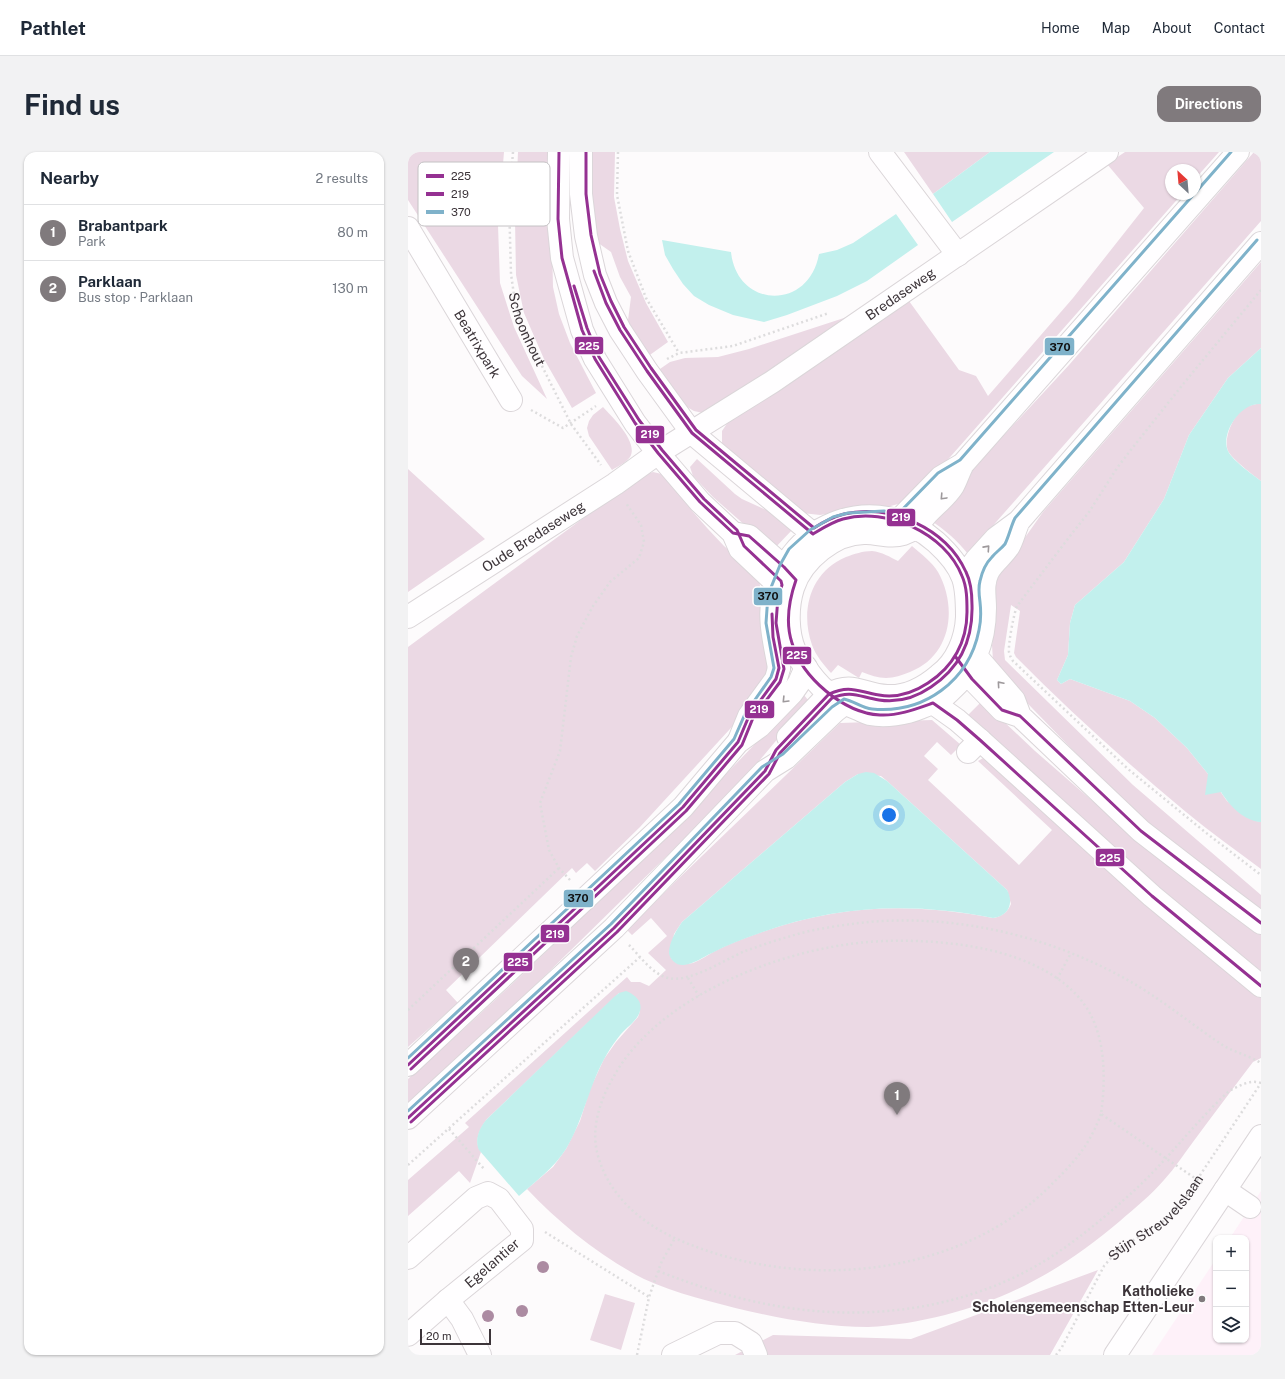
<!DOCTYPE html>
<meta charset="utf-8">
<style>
:root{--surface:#fff;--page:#f2f2f3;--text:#1f2937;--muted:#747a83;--line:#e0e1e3;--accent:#807a7d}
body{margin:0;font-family:"Public Sans",sans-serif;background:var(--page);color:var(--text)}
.controls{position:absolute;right:12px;bottom:12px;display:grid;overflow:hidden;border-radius:8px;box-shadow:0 1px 3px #0004}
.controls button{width:36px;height:36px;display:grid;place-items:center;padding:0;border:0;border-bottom:1px solid var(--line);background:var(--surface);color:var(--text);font:20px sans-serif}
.compass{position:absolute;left:757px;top:12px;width:36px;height:36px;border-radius:50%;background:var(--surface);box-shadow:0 1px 3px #0004;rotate:334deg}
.scale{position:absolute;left:12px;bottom:10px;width:71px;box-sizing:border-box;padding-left:4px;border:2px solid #3c3439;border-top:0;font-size:11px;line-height:14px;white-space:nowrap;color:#3c3439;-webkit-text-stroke:3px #fff;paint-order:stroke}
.you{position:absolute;left:481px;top:663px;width:14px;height:14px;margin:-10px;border:3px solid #fff;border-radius:50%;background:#1a73e8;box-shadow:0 0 0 6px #1a73e833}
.badge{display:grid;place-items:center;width:26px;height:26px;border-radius:50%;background:var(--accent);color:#fff;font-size:13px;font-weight:700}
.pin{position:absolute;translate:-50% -33px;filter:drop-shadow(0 1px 2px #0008)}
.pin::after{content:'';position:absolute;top:21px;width:14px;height:12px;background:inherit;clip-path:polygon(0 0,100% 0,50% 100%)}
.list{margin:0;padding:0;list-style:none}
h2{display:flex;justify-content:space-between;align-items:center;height:52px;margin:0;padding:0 16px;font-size:17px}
h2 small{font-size:13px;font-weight:400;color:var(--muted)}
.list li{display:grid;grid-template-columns:26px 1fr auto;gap:12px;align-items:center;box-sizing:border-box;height:56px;padding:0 16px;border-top:1px solid var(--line)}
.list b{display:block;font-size:15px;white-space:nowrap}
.list p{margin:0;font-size:13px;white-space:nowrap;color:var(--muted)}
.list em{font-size:13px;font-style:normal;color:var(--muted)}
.icon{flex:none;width:22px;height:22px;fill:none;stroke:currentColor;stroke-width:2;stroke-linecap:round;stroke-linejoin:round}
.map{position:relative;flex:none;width:853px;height:1203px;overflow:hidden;border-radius:12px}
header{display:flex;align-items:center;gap:24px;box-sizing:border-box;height:56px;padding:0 20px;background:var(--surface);border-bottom:1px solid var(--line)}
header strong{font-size:19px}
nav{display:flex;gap:22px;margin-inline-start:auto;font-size:14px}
.intro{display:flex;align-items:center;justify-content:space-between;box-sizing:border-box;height:96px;padding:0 24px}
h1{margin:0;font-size:28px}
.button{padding:10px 18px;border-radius:12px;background:var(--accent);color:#fff;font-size:14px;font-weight:700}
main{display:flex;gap:24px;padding:0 24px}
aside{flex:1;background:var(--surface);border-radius:12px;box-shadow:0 1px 3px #0004}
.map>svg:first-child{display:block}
.built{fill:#fef1f9}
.green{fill:#ebd9e4;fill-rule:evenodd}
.water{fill:#c2f0ed}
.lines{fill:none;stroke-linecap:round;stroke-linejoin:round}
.minor-casing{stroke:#dbd6d9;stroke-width:24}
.major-casing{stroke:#dbd6d9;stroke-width:24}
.path{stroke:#dddcdd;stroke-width:2.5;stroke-dasharray:2 3;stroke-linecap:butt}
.minor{stroke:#fffeff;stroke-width:22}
.major{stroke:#fffeff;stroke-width:22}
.bus-1-casing{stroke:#fff;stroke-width:6}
.bus-2-casing{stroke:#fff;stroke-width:6}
.bus-3-casing{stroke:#fff;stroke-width:6}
.bus-1{stroke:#953192;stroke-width:3}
.bus-2{stroke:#953192;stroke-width:3}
.bus-3{stroke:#7fb2ca;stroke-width:3}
.tree{fill:#ac8ba2}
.oneway{stroke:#9e999c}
.poi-dot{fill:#807a7d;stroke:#fff;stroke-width:1.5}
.labels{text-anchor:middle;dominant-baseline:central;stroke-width:4;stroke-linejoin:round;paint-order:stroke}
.street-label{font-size:14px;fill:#3c3439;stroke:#fff}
.poi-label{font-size:14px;font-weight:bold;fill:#3c3439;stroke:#fff;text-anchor:end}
.key{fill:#fff;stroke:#c4c2c4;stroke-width:1}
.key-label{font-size:11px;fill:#3c3439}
.line-badge{stroke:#fff;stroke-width:1.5}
.badge-label{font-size:11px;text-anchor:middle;font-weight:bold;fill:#fff}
.pale-badge-label{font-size:11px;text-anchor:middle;font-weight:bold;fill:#111}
</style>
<header>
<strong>Pathlet</strong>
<nav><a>Home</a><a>Map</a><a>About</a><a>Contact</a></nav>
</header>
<div class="intro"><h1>Find us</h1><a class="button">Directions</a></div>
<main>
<aside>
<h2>Nearby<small>2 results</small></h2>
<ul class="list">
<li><span class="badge">1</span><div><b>Brabantpark</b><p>Park</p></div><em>80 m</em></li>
<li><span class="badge">2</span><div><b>Parklaan</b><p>Bus stop · Parklaan</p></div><em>130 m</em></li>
</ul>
</aside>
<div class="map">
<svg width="853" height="1203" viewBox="0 0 853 1203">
<rect width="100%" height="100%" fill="#fdfbfc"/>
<path class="built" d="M853,1039v164h-109l64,-96v81h30v-102h-16z"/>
<path class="green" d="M0,0h96l-6,73 2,58 14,44 33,72 -25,-23 -114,-176z
M110,0h38l-4,90 1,45 6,27 11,29 26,50 -24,15 -28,-49 -20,-46 -8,-38 -1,-55z
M179,0h28l-1,45 6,32 8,32 18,42 22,39 -21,15 -20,-29 4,-31 -11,-20 -9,-25 -17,-12z
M496,0h86l-57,42z
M717,0h94l-24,27v-9h-24v24h11l-253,287 -18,16 -13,7 -11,3 -49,5 -18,3 -18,-2 -80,-68v-14l8,-12 179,-118 50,69 17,6 12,20 85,-98 71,-90 -37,-44z
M846,0h7v69l-293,333c-11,-14 -23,-24 -38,-34l62,-72 77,-83z
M853,110v86l-33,30 -39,57 -25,64 -40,63 -49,43 -5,18 -2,32 -11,25 4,4 9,-5 60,22 25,17 32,30 21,26 19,27 29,20 5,1v47c-25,-19 -51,-37 -75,-57 -59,-49 -117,-101 -170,-155l-2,-4 6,-42 -9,-6 -7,46 1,9 128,125 128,110v19l-129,-103 -132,-136 -7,-14 -1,-16 3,-19v-33l2,-16 46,-65z
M439,165l-116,79 -28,17 -9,-2 -7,-4 -30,-36 13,-9 15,-4 33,-1 31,-8z
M850,251l3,1v77c-8,-6 -29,-22 -33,-30 -5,-13 6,-38 18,-44 4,-2 9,-2 12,-4z
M195,255c9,10 36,35 27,50 -4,6 -12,9 -18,13l-23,-34 -2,-8 2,-7 4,-6z
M289,307l38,35 7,5 33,15 18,15 -20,21 -60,-53 -20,-21 -3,-9z
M0,317l77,70 -77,53z
M245,320l13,3 27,37 15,17 16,17 19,16 16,17 11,77 -5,29 -24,32 -101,110 -45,44 -8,-8 -11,10 -4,-5 -126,122 12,13 -50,44v-400l196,-144 41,-28z
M504,394c9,8 20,16 26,26 20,36 13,84 -28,100 -8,3 -16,6 -24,6 -8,0 -16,-3 -24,-6l-3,6 -21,-13 -7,8c-7,-8 -15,-17 -19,-28 -12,-34 -2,-73 34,-88 8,-3 17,-6 26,-6 10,1 18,6 26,10z
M395,542l6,7 -60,72 -70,71 -165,162 -106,97v-24c109,-96 211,-197 313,-300 28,-28 54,-57 82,-85z
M574,549l53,50 54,47 71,59 101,77v37l-128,-104 -166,-151z
M524,568l29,25 -10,10 -14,-13 -13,14 14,13 -10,11 91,85 33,-35 -74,-69 7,-4 276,241v60l-8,4c-20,26 -40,53 -60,80 -9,12 -18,26 -29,38 -13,15 -29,28 -44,41 -54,46 -106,76 -175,94 -25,6 -51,11 -77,12 -40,0 -81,-7 -120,-16 -33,-8 -74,-18 -104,-32 -43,-22 -84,-55 -117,-90l26,-22 13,-18 14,-28 10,-32 14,-30 12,-17 22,-25 2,-6 -21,-18 -132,126c-7,9 -14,23 -6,33l-11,31 -11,-12 -51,45v-36l61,-53 -4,-4 162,-146 4,5h9l9,4 17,-16 -18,-17 19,-17 -16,-18 -19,17 -5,-5 49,-49 164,-158zM450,622l23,2 6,5 120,109 4,14c-3,8 -10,13 -18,14 -77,-15 -147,-14 -222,11 -18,6 -37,13 -54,21 -8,4 -16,10 -24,13 -9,2 -17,2 -22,-5l3,-24 8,-12 163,-140z
M690,1118l-48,85h-315l38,-20 138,4z
M197,1142l30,9 -14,47 -31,-10z"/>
<path class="water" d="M582,0h64l-102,70 -19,-28z
M488,62l22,31 -51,36 -30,15 -50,19 -23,7 -31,-7 -24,-10 -15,-9 -11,-12 -10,-15 -8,-14 -3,-15 69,12c6,57 78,59 88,2l18,-4 16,-7z
M853,196v56c-20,-2 -41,29 -33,47 4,9 25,24 33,30v341c-17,-1 -31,-16 -40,-30l-16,3 3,-21 -21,-26 -32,-30 -25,-17 -60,-22 -9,5 -4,-4 11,-25 2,-32 5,-18 49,-43 40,-63 25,-64 39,-57z
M458,620l8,1 13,8 120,109c7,13 2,26 -14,28 -81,-16 -156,-13 -233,15 -17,6 -33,12 -48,20 -9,4 -18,11 -28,12 -7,1 -14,-5 -15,-12 0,-11 7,-22 13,-31l163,-140 13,-8z
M218,839c8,3 17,10 14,20 -2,9 -13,16 -19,23 -5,6 -10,13 -14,20 -18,30 -23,65 -41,95 -12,19 -30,32 -47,47l-40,-46c-5,-11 1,-23 8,-31l127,-122 5,-4z"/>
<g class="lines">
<g class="minor-casing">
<g id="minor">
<path d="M472,0l78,103"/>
<path id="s3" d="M0,76l103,172"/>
<path id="s4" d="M0,465l207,-133 43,-31 114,-71 335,-230"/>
<path d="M380,585l41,-43"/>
<path d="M332,586l9,-22 27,-37 3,-11"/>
<path d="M560,600l12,-12"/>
<path d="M0,913l275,-258 55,-65 22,-16 32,-33 7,-10 7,-16"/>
<path d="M0,966l206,-190 151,-157 21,-13 49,-47 9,-7"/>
<path d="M817,1038l25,17"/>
<path d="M0,1106l68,-60 12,-5 11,6 23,30v11l-74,60 -40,35"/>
<path d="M40,1148l14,19 18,36"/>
<path d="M265,1203l45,-22h17l16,10 5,12"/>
<path d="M707,1203l146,-219"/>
</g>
</g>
<g class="major-casing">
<path id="major" d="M151,0l-1,67 4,39 20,72 13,29 40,64 23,30 42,49 33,31 7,16 37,35
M173,0v42l5,42 9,39 11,28 14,27 27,41 45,62 121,101
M555,312c-4,7 -6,15 -10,22 -6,10 -19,20 -27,29 -4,4 -7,10 -11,13 -3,2 -9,5 -12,6 -12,4 -25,-1 -37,-1 -31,-1 -64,27 -73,55 -6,19 -6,45 2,63 2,5 6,10 9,14 15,23 28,34 54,44 4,2 8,4 12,5 15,3 36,0 50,-6 10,-4 21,-8 29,-16 25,-22 36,-51 36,-84 0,-13 -3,-23 3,-36 5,-10 15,-16 21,-26 4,-7 6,-17 10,-25
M490,369l43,-44 22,-13 275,-312
M325,381l16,3 35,31 9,10
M555,426l13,-18 20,-22 23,-17 242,-278
M568,504l38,44 6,16 121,115 84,65 36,27
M550,509l14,18 30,31 18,6
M371,516c-4,-23 -11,-48 -6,-72 17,-75 104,-106 163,-54 11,10 22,22 27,36 4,12 4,26 4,39 -1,21 -10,45 -28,58 -14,12 -33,22 -52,21 -24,-1 -34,-15 -58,-2
M525,551l24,17 23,20 172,156 109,90"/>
</g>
<g class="path">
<path id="s1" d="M105,0l-4,50 2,72 4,28 6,20 8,18 42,84 30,41"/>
<path d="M210,0l-1,43 11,56 18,47 33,55"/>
<path d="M853,138l-77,93 -54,68 -13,17 -28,44 -19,24 -53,70c-3,7 -9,38 -8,46 1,4 2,6 4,9l115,108 77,63 56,43"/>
<path d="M259,207l12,-6 54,-7 96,-33"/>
<path d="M123,258l32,18 33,-22"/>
<path d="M162,728l-11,-12 -10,-18 -9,-47 20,-52 11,-94 6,-21 16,-30 17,-24 29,-24 5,-16 -3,-17 -15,-22"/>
<path d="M221,793c11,11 23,29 39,33 22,5 56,-18 77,-27 15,-5 31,-11 46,-15 22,-7 46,-10 68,-13 96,-11 197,14 279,63 29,18 55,39 83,58 12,8 27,11 40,19"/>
<path d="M280,826l11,18"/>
<path d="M649,827l14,-26"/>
<path d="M0,858l151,-142"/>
<path d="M693,962c-13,35 -29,50 -54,75 -90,87 -239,101 -353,57 -44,-16 -85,-45 -97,-94 -6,-26 4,-54 17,-76 47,-84 181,-133 272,-135 32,-1 63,1 94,7 37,7 81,24 104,56 22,30 22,75 17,110l101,69"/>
<path d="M41,977l36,41"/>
<path d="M0,1013l232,-208"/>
<path d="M137,1080l104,65"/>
<path d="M250,1119c26,10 51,19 78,26 108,29 227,19 321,-44 25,-17 48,-36 70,-56 37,-32 66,-73 102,-106 10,-5 21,-12 32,-8"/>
<path d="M229,1203l12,-58 12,-34 14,-25"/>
<path id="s2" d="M648,1203l6,-8 42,-81 15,-17 41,-25 9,-8 16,-18 76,-115"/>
</g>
<use href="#minor" class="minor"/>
<use href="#major" class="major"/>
<g class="bus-1-casing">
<path id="bus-1" d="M151,0l-1,67 4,39 20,72 13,29 40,64 23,30 42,49 33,31 16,3 35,31 12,13c-7,20 -11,42 -4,63 10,34 51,70 88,72 18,1 36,-6 53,-12l24,17 23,20 172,156 109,90
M186,119l12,32 14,27 27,41 45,62 121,101
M547,504l17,23 30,31 18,6 121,115 120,92
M0,913l275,-258 55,-65 11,-26 27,-37 3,-11 -6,-31 -1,-23
M0,966l206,-190 151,-157 11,-21 53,-56c22,-10 29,-2 50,1 17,3 34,-2 49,-12 25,-16 39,-41 39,-71 0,-12 0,-25 -5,-36 -17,-43 -75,-69 -119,-57 -11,3 -20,9 -30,15"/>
</g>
<g class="bus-2-casing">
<path id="bus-2" d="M3,917l275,-258 56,-66 11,-27 27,-36 4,-13 -8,-46 2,-26 4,-12 -1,-4 -37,-35 -7,-16 -33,-31 -42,-49 -23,-30 -40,-63 -12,-29 -13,-42
M3,970l206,-190 152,-158 11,-21 52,-55c19,-8 28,-1 47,2 19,3 36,-2 52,-13 29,-19 42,-48 41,-82 0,-11 -1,-23 -6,-33 -20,-44 -76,-69 -122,-58 -11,3 -21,8 -30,14l-118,-98 -45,-62 -27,-41 -13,-26 -11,-27 -9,-39 -5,-41v-42"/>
</g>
<g class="bus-3-casing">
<path id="bus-3" d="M787,41l36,-41
M0,906l271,-254 55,-65 11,-25 26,-37 3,-9 -8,-45 2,-28 12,-30 9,-16 21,-19 23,-13 15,-4 36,-2 13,4 41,-42 22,-13 234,-266
M0,959l203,-187 151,-157 21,-13 49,-47 12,-8c10,2 18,9 28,10 52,5 97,-28 107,-79 2,-9 2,-19 1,-28 -1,-7 -2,-14 0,-21 2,-9 6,-18 12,-24 4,-5 9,-8 13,-13 4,-8 6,-18 10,-26l242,-278"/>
</g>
<use href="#bus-1" class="bus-1"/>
<use href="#bus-2" class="bus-2"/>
<use href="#bus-3" class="bus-3"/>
</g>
<g class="tree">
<circle cx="135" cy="1115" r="6"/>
<circle cx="114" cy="1159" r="6"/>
<circle cx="80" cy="1164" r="6"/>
</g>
<defs><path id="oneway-chevron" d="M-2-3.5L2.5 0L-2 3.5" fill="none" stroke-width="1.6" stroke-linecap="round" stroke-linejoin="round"/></defs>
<g class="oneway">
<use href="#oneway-chevron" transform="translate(535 345) rotate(133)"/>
<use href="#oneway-chevron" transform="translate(579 396) rotate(-48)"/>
<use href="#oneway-chevron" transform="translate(592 532) rotate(-131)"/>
<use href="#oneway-chevron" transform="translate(377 548) rotate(134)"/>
</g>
<circle class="poi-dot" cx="794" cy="1147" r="4"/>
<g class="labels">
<g class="street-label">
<text stroke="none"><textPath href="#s4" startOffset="589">Bredaseweg</textPath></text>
<text stroke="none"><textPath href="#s1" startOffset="180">Schoonhout</textPath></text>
<text stroke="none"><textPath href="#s3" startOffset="135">Beatrixpark</textPath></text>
<text stroke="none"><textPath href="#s4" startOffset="149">Oude Bredaseweg</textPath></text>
<text stroke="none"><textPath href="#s2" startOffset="173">Stijn Streuvelslaan</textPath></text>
<text transform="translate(84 1111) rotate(-41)">Egelantier</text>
</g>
<g class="poi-label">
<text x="786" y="1139">Katholieke<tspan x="786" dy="16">Scholengemeenschap Etten-Leur</tspan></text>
</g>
</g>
<rect x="10" y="10" width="132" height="64" rx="6" class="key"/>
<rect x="18" y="22" width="18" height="4" fill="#953192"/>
<rect x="18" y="40" width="18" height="4" fill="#953192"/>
<rect x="18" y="58" width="18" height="4" fill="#7fb2ca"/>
<g class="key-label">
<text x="43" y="28">225</text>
<text x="43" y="46">219</text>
<text x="43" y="64">370</text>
</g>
<g class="line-badge">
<rect x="166" y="184" width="30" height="19" rx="4" fill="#953192"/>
<rect x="636" y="185" width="31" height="19" rx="4" fill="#7fb2ca"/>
<rect x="227" y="273" width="30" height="19" rx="4" fill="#953192"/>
<rect x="478" y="356" width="30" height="19" rx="4" fill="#953192"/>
<rect x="345" y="435" width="30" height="19" rx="4" fill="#7fb2ca"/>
<rect x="374" y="494" width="30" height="19" rx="4" fill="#953192"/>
<rect x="336" y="548" width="31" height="19" rx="4" fill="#953192"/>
<rect x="687" y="696" width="30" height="19" rx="4" fill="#953192"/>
<rect x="155" y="737" width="31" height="19" rx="4" fill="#7fb2ca"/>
<rect x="132" y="772" width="30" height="19" rx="4" fill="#953192"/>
<rect x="95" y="800" width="30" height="20" rx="4" fill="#953192"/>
</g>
<g class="badge-label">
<text x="181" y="198">225</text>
<text x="242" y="286">219</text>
<text x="493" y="369">219</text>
<text x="389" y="507">225</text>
<text x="351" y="561">219</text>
<text x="702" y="710">225</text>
<text x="147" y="786">219</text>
<text x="110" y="814">225</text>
</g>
<g class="pale-badge-label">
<text x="652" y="199">370</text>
<text x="360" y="448">370</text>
<text x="170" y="750">370</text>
</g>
</svg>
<div class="controls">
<button>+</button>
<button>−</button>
<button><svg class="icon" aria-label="layers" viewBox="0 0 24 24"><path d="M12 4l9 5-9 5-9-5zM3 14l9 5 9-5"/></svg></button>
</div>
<svg class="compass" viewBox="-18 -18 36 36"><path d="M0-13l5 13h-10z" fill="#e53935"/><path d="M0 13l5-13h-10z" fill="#747a83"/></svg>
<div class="scale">20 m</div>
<div class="you"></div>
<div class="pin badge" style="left:489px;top:963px">1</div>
<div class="pin badge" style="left:58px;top:829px">2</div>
</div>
</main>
